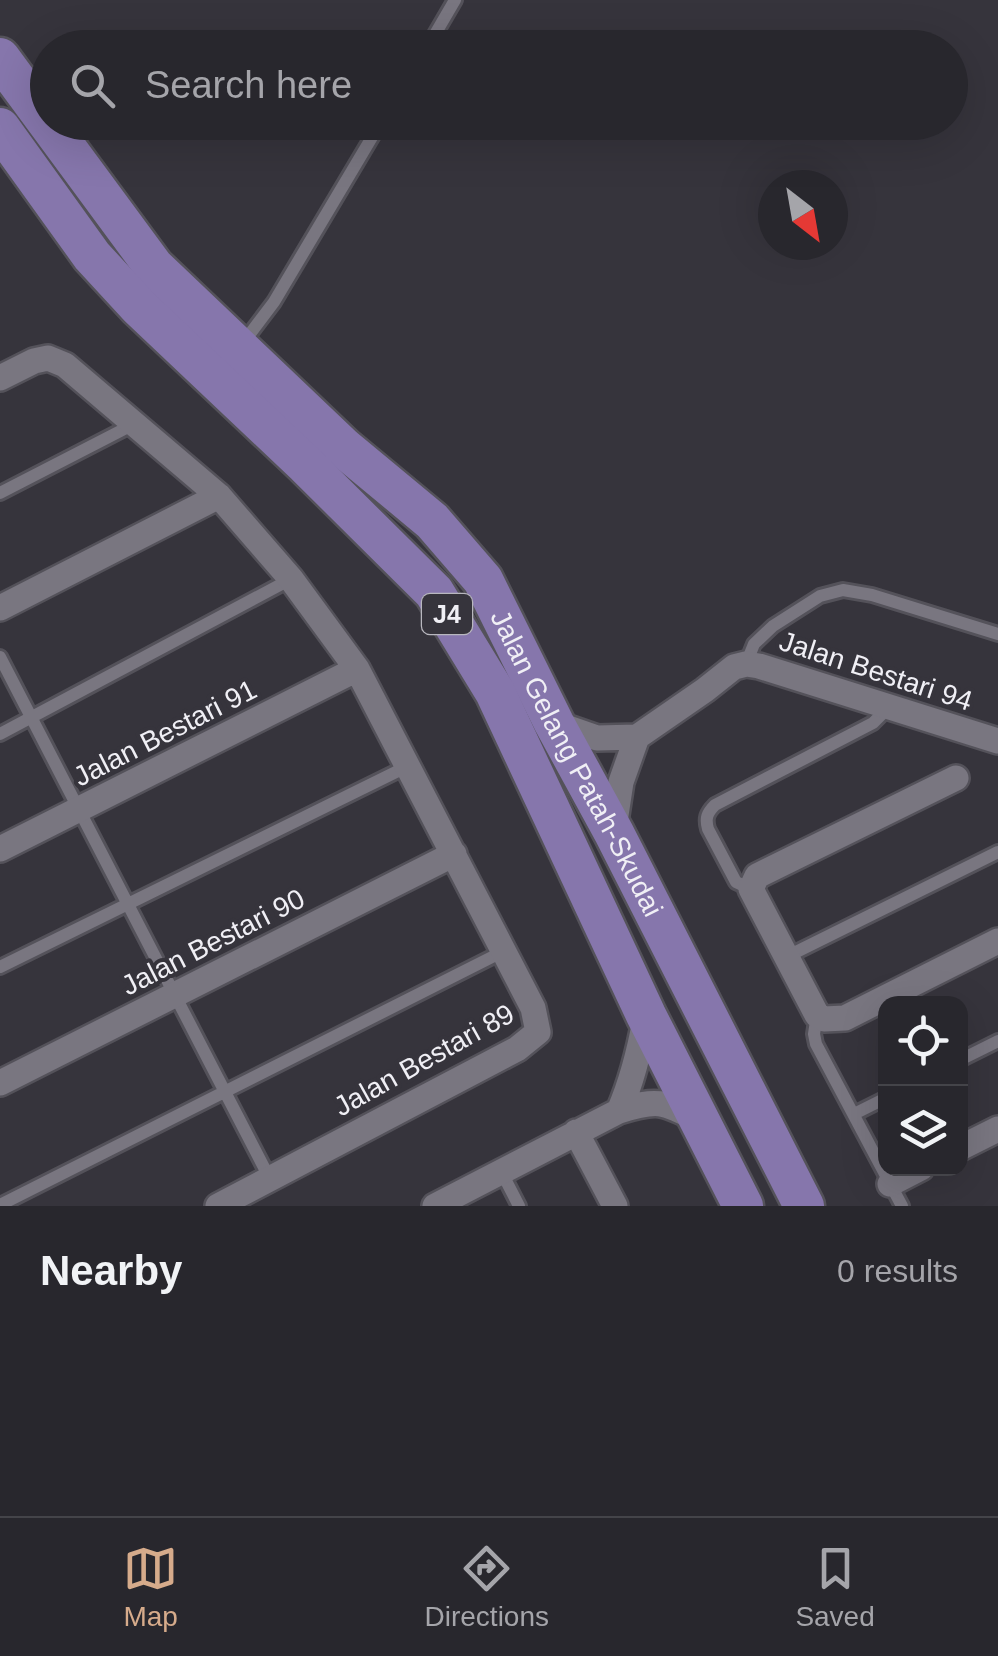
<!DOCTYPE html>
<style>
:root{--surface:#28272d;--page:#343339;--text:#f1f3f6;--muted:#a5a5aa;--line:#444449;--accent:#d6ab8b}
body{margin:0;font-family:Arial,sans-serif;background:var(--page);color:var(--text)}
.controls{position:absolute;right:30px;bottom:30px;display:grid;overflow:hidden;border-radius:20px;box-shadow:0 10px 40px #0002}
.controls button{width:90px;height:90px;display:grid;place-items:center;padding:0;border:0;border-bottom:2px solid var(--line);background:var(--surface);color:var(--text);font:50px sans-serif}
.compass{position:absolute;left:758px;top:170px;width:90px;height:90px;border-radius:50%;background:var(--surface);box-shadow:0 10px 40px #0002;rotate:149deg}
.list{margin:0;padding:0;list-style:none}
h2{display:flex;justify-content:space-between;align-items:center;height:130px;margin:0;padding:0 40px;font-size:42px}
h2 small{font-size:32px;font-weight:400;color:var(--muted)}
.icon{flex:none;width:55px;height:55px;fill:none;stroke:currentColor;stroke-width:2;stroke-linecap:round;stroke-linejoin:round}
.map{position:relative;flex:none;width:998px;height:1206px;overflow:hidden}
.search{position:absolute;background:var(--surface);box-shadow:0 10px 40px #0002;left:30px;right:30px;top:30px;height:110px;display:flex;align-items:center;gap:25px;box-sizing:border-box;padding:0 35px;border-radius:55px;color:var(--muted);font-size:38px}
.sheet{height:310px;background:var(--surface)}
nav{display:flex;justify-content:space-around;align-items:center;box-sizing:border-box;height:140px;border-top:2px solid var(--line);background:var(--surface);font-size:28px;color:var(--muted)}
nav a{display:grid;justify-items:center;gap:5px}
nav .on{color:var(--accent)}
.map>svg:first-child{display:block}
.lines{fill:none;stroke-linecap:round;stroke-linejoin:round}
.service-casing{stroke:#54525a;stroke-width:18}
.minor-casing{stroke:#54525a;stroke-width:30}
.primary-casing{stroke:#54525a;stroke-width:45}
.service{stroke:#797680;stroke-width:12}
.minor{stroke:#797680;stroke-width:25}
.primary{stroke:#8676ac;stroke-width:40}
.labels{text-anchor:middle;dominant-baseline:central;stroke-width:8;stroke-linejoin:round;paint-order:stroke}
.shield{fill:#36343c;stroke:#b8b7be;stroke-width:2.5}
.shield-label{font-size:25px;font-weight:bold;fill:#f0eff5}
.street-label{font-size:28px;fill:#f0eff5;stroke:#36343c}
</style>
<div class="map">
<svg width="998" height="1206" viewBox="0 0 998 1206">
<rect width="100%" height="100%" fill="#36343c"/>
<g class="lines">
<g class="service-casing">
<path id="service" d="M427,48l28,-48
M243,343l31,-41 107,-180
M0,493l134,-69
M0,657l270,522
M746,664l8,-20 19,-18 47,-30 23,-6 29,5 126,39
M0,734l291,-155
M751,889l-15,-7 -28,-53c-3,-11 -1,-16 7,-24l158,-82 16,-16
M786,957l212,-105
M0,967l408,-201
M817,1015l-3,19 2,10 86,162
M960,1060l38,-19
M854,1114l32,-16
M501,1171l18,35
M0,1205l504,-254"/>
</g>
<g class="minor-casing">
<path id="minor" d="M0,378l34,-17 14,-3 17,7 154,131 72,83 66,90 176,339 5,24 -21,17 -299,157
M0,608l219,-112
M554,723l43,15 40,-1
M637,737l68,-47 29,-23 12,-3 13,2 239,75
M956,778l-199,98 -6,13 66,126 7,4 21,-1 153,-77
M614,828l7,-46 16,-45
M0,849l357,-180
M0,1083l454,-229
M619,1111c14,-32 21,-62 27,-96
M576,1132l39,74
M960,1148l38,-19
M890,1184l31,-16
M435,1206l184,-95c38,-12 44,-10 78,8"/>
</g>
<g class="primary-casing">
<g id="primary">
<path id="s1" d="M0,58l154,209 190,181 88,73 51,59 71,143 60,110 190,373"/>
<path d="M0,128l92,128 47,51 167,158 128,127 61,100 151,323 97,191"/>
</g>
</g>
<use href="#service" class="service"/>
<use href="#minor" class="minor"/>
<use href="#primary" class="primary"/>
</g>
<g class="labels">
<rect class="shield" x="422" y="594" width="50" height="40" rx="8"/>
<g class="shield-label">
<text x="447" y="614">J4</text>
</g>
<g class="street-label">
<text transform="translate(876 671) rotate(18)">Jalan Bestari 94</text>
<text transform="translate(165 733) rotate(-27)">Jalan Bestari 91</text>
<text stroke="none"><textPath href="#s1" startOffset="920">Jalan Gelang Patah-Skudai</textPath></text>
<text transform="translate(213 942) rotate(-27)">Jalan Bestari 90</text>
<text transform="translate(424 1060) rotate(-29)">Jalan Bestari 89</text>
</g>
</g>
</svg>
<div class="controls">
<button><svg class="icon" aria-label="locate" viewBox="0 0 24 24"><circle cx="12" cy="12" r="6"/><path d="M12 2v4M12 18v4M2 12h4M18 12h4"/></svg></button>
<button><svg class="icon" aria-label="layers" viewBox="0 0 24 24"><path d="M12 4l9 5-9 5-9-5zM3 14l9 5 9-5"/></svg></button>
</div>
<svg class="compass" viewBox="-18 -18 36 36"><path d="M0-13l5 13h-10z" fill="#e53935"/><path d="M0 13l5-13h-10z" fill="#a5a5aa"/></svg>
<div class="search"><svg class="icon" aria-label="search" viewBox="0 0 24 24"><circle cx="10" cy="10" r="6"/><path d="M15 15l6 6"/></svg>Search here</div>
</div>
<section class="sheet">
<h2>Nearby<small>0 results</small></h2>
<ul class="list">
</ul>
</section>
<nav>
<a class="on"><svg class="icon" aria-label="map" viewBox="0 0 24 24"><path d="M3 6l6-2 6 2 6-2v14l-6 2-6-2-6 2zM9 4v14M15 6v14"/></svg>Map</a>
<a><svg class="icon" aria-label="directions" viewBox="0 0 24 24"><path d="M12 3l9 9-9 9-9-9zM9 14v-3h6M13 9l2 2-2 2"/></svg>Directions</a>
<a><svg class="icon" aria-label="saved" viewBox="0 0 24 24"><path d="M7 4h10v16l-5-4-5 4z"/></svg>Saved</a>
</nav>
